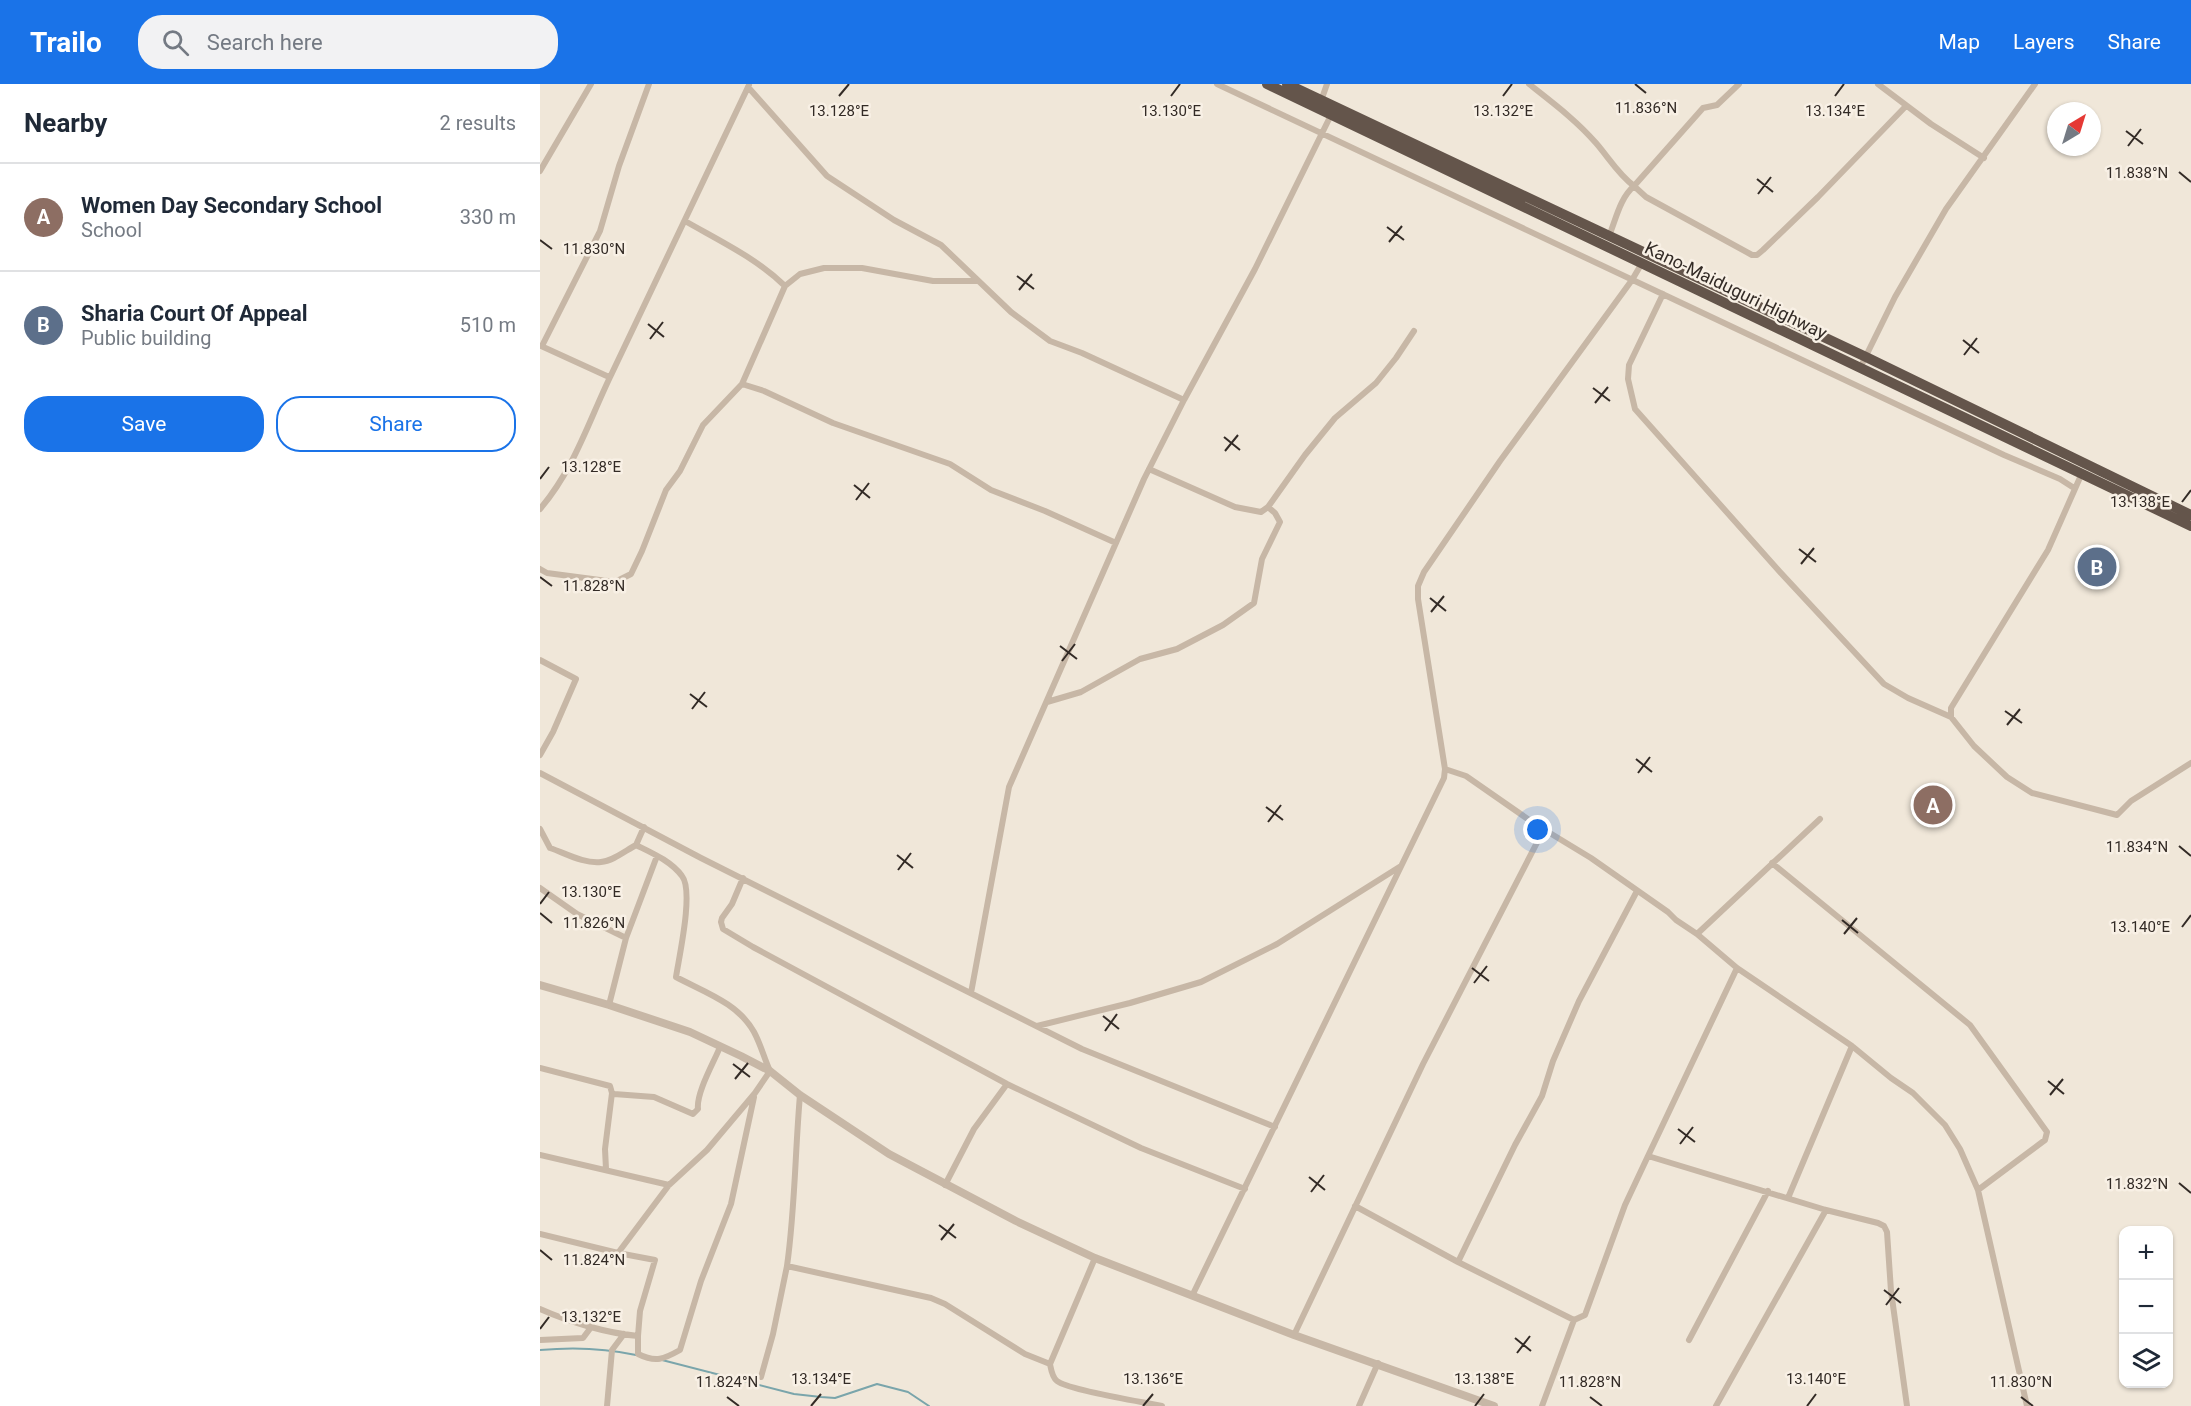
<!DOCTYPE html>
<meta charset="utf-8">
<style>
:root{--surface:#fff;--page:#f2f2f3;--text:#1f2937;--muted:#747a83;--line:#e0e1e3;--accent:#1a73e8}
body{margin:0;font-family:Roboto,sans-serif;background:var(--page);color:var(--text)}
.controls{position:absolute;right:18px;bottom:18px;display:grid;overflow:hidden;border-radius:12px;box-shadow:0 2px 4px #0004}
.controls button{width:54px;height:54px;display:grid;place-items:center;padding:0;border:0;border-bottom:2px solid var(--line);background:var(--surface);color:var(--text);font:30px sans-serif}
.compass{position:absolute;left:1507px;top:18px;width:54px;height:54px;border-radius:50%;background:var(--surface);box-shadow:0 2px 4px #0004;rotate:38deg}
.you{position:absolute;left:998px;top:746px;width:21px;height:21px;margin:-15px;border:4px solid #fff;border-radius:50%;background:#1a73e8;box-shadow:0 0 0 9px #1a73e833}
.badge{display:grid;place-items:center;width:39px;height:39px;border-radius:50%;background:var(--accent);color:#fff;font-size:20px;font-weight:700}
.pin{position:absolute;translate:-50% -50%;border:3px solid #fff;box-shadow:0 2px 6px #0006}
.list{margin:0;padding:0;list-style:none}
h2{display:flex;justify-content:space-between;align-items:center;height:78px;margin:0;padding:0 24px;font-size:26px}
h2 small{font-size:20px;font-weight:400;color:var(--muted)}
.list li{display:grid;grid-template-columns:39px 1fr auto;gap:18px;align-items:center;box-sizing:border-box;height:108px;padding:0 24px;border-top:2px solid var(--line)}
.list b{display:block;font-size:22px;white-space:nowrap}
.list p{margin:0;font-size:20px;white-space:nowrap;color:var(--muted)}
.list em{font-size:20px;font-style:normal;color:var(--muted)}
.actions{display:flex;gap:12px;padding:18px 24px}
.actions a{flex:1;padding:14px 0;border:2px solid var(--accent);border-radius:24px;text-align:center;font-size:21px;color:var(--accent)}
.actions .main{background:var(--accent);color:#fff}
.icon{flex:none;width:33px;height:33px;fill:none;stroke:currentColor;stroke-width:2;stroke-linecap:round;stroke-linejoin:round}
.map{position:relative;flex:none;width:1651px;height:1322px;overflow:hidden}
header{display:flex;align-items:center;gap:36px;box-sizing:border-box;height:84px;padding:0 30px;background:var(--accent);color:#fff}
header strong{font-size:28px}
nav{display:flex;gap:33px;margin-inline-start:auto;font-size:21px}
.search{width:420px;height:54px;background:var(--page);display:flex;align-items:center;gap:15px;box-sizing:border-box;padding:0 21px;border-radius:24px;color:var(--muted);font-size:22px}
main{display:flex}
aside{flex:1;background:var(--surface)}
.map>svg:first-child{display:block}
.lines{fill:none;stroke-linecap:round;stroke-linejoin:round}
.stream{stroke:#7aa5ab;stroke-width:2}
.minor{stroke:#c7b7a6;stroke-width:6}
.tertiary{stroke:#c7b7a6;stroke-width:8}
.trunk{stroke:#64554b;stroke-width:10}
.ticks{fill:none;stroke:#332b26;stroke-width:2}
.labels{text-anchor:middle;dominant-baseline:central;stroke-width:5;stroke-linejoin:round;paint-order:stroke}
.street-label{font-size:18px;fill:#332b26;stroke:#f8f0e5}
.ticks-label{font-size:15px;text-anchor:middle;fill:#332b26;stroke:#f8f0e5;stroke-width:5;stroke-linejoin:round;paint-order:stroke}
</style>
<header>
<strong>Trailo</strong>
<div class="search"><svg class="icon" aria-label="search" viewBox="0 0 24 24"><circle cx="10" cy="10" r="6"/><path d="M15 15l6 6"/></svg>Search here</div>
<nav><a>Map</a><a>Layers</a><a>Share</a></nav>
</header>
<main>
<aside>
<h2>Nearby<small>2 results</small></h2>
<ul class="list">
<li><span class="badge" style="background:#8d6e63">A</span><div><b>Women Day Secondary School</b><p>School</p></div><em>330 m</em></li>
<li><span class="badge" style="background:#5c6f8a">B</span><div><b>Sharia Court Of Appeal</b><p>Public building</p></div><em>510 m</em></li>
</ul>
<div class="actions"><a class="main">Save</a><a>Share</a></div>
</aside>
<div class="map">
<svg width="1651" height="1322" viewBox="0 0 1651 1322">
<rect width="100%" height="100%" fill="#f0e7d9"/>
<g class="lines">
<path class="stream" d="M0,1266c32,-3 64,-2 96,5
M122,1276l132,34 27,3 14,1 42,-14 31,8 21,14"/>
<path class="minor" d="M677,0l787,371 56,24 14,9
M989,0c24,19 47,36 67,59 13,15 22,31 38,43 -14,12 -18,33 -25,50
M1199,0l-22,21 -14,3 -69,78 12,11 106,58h5l6,-5 55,-53 88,-91
M1338,0l53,40 53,34
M208,3l79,89 67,44 47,25 70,67 39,29 32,12 102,47
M781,17l6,-17
M0,87l51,-87
M145,137c35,20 71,37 100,65
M437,197h-44l-71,-13h-38l-24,6 -15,12 -43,98 22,7 69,32 117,41 41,26 54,21 71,32
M1123,210l-34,71 -1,14 7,30 145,163 104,112 24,14 43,19 23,29 33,31 25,16 85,22 14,-14 60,-38
M1,262l68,31
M2,262l58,-115 19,-65 30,-82
M1320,284l35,-71 51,-88 89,-125
M609,385l86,38 26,5 7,-5 37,-52 30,-37 41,-35 20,-25 18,-27
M0,425c35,-41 49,-89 72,-136 46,-96 92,-192 137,-288
M0,485l7,4 68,9 16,-8 11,-23 24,-61 14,-19 23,-46 39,-41
M0,576l36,19 -23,53 -13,23
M507,618l34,-10 59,-33 37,-10 46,-24 31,-22 8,-44 18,-37 -5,-9 -7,-6
M1411,633v-9l97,-158 34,-77
M905,685l21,7 69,48 56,34 77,54 8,8 21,14 40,34 115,78 39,32 22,15 32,32 15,24 18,41 49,216
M0,689l161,85 381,191 193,78
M0,745l10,19c15,5 34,16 51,14 12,-1 24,-11 35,-17 16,8 35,16 46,31 12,15 -3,81 -6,101 28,15 62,26 78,55 7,13 10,26 16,39l-15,22 -48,57 -38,35 -51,68
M96,761l8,-18
M1232,779l198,162 77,107 -2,8 -67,50
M203,794l-11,26 -10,14 -1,4 2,7 30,18 254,137 134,64 104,41
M0,804l37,26 49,24
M1157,850l123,-115
M431,909l38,-206 135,-308 40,-79 71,-131 76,-154
M69,921l17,-67 31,-82
M497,942l93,-23 71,-21 76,-38 124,-78
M0,984l70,18 2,7 2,1 40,3 39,17 5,-5c-2,-16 16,-47 22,-62
M260,1011c-5,57 -5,115 -13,171l144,32 14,6 80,50 25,10
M0,1071l129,30
M1108,1072l89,-188
M66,1085l-1,-20 7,-56
M405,1101l29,-56 33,-45
M1248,1114l64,-152
M815,1122l103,56 116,58 11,-5 40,-110 23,-49 178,54 52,13 6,3 3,6 4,59 16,115
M0,1150l78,19 37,7 -15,51 -2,25c-32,-3 -69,-14 -98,-27
M555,1174l-45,106c1,5 2,13 7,17 11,9 86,21 105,25
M918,1178l57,-117 27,-49 11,-35 26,-60 58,-110
M652,1212l252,-518 1,-9 -27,-170v-13l6,-14 76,-111 132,-181 10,-17
M754,1251l129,-271 121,-235
M98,1252v18c18,9 26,5 42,-4l21,-69 30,-77 23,-107
M0,1256l43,-2 9,-12
M1149,1256l79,-149
M221,1293l12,-43 14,-68
M67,1322l5,-56 12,-16
M819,1322l19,-43
M1002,1322l32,-86
M1176,1322l110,-196"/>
<path class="tertiary" d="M0,901l69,20 81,27 51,24 29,15 30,24 89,59 127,67 79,37 199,77 200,71"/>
<path class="trunk" d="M727,0l924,442
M747,0l579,273 325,158"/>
</g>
<path class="ticks" d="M1095,0l11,9M299,12l10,-12M631,12l9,-12M963,12l9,-12M1295,12l9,-12M1586,47l17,13M1588,62l13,-17M1639,88l12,10M1217,95l16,13M1218,110l13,-17M847,143l17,13M0,156l12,9M849,158l13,-16M477,192l17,13M479,206l13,-16M108,240l16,13M110,255l13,-17M1423,256l16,13M1424,271l13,-17M1053,304l17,13M1055,319l13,-16M684,353l16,13M685,367l13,-16M0,395l9,-12M314,401l16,13M316,416l13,-17M1642,418l9,-12M1259,465l17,13M1261,480l13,-16M0,493l12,9M890,514l16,13M891,528l13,-16M520,562l17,13M522,577l13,-17M150,610l17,13M152,625l13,-17M1465,627l17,12M1467,641l13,-16M1096,675l16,13M1098,689l12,-16M726,723l17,13M728,738l13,-17M1639,762l12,10M357,771l16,13M358,786l13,-17M0,820l9,-12M0,829l12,10M1302,836l16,13M1642,843l9,-12M1304,850l13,-16M932,884l17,13M934,899l13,-17M563,932l16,13M565,947l12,-17M193,980l17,13M195,995l13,-16M1508,997l16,13M1510,1011l13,-16M1138,1045l17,13M1140,1060l13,-17M769,1093l16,13M1639,1099l12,10M771,1108l13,-17M399,1141l17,13M401,1156l13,-16M0,1166l12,10M1344,1206l17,13M1346,1221l13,-17M0,1245l9,-12M975,1254l16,13M977,1269l13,-17M187,1313l12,9M1050,1313l12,9M1481,1313l12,9M271,1322l10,-12M603,1322l10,-12M935,1322l9,-12M1267,1322l9,-12"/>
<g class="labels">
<g class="street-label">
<text transform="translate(1196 206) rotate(26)">Kano-Maiduguri Highway</text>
</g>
</g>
<g class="ticks-label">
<text x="1106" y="29">11.836°N</text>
<text x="631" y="32">13.130°E</text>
<text x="963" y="32">13.132°E</text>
<text x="299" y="32">13.128°E</text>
<text x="1295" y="32">13.134°E</text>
<text x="1597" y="94">11.838°N</text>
<text x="54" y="170">11.830°N</text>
<text x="51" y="388">13.128°E</text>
<text x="1600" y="423">13.138°E</text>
<text x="54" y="507">11.828°N</text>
<text x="1597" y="768">11.834°N</text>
<text x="51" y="813">13.130°E</text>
<text x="54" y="844">11.826°N</text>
<text x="1600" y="848">13.140°E</text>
<text x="1597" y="1105">11.832°N</text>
<text x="54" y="1181">11.824°N</text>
<text x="51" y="1238">13.132°E</text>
<text x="281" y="1300">13.134°E</text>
<text x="613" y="1300">13.136°E</text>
<text x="944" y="1300">13.138°E</text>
<text x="1276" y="1300">13.140°E</text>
<text x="187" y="1303">11.824°N</text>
<text x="1050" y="1303">11.828°N</text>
<text x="1481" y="1303">11.830°N</text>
</g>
</svg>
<div class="controls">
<button>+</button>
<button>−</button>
<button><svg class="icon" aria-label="layers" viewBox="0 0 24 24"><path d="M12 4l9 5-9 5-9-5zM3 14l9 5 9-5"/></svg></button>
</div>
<svg class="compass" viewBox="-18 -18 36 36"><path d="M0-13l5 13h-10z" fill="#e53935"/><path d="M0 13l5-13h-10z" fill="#747a83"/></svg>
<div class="you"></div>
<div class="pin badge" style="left:1393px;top:721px;background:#8d6e63">A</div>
<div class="pin badge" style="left:1557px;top:483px;background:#5c6f8a">B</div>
</div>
</main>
